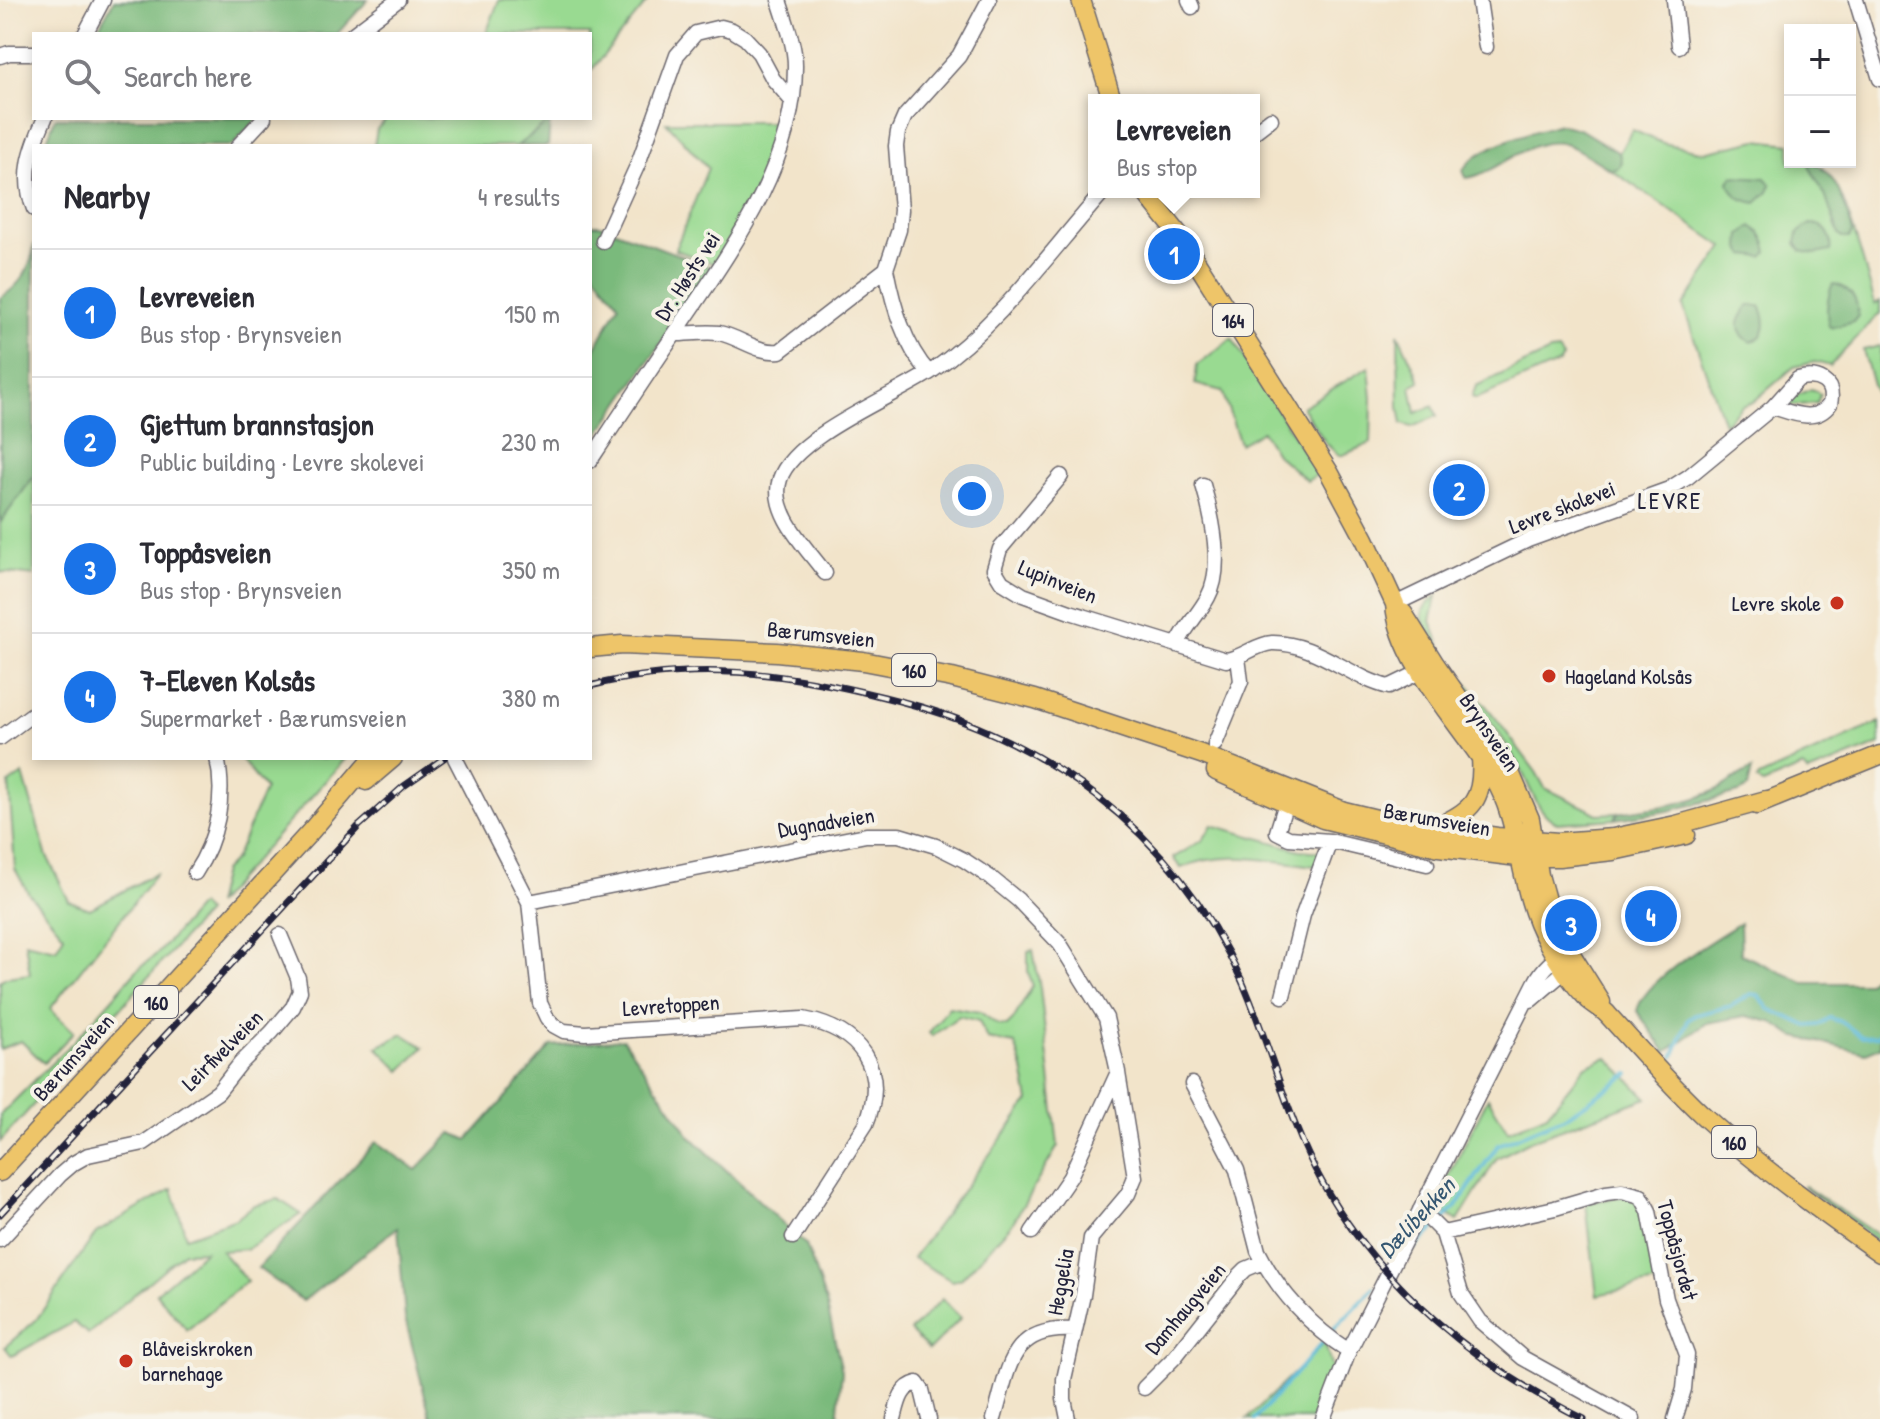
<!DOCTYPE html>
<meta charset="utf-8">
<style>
:root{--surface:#fff;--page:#f7f7f7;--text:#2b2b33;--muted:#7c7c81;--line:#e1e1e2;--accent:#1a73e8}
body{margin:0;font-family:"Patrick Hand",sans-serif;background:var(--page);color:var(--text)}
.controls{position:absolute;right:24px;top:24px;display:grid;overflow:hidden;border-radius:0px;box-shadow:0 4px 12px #0003}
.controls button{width:72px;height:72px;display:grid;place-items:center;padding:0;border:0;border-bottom:2px solid var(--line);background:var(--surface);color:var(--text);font:40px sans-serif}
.you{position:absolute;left:972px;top:496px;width:28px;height:28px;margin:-20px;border:6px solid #fff;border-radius:50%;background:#1a73e8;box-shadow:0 0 0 12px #1a73e833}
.badge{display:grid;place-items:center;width:52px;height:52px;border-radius:50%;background:var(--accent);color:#fff;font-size:26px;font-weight:700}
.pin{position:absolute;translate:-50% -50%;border:4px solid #fff;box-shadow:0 2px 8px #0006}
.popup{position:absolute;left:1088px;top:94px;width:172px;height:104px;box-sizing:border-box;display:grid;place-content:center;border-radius:0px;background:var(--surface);filter:drop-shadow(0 2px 6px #0005);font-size:26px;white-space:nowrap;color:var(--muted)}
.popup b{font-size:30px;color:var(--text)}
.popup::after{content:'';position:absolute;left:50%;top:100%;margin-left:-16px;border:16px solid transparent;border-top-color:var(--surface)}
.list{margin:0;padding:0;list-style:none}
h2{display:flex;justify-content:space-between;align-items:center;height:104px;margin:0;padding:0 32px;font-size:34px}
h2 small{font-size:26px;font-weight:400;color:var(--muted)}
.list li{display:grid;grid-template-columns:52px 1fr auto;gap:24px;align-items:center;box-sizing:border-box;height:128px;padding:0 32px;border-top:2px solid var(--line)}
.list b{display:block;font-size:30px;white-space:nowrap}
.list p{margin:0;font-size:26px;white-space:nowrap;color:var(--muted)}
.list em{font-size:26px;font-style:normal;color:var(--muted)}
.icon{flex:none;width:44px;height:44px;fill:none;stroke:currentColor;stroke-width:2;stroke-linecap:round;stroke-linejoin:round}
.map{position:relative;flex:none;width:1880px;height:1419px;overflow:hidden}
.search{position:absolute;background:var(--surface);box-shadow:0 4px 12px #0003;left:32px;top:32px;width:560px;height:88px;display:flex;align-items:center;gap:20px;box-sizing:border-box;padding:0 28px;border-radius:0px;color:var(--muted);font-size:30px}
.panel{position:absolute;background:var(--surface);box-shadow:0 4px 12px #0003;left:32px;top:144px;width:560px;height:616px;border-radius:0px}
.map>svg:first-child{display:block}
.green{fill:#99da91;stroke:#5e7e66;stroke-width:2}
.forest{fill:#7aba7b;stroke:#4e6e5b;stroke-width:2}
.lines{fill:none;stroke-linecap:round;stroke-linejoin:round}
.stream{stroke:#59b9d8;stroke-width:4}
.minor-casing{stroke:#6b666d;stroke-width:17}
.major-casing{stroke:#6b666d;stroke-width:21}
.minor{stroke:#fff;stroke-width:14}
.major{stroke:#eec569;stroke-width:18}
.rail-casing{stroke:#22223b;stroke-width:7}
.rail{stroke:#f7f3e8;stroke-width:4;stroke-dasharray:12;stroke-linecap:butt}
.poi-dot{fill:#c8321e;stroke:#f7f3e8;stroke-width:3}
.labels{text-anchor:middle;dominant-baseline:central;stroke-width:8;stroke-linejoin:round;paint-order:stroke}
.shield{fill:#f7f3e8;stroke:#62616f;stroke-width:2}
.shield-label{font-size:20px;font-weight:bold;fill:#22223b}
.street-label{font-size:22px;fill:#22223b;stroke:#f7f3e8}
.poi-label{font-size:22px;fill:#22223b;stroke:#f7f3e8;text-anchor:start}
.neighbourhood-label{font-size:24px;letter-spacing:2px;fill:#22223b;stroke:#f7f3e8}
.water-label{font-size:24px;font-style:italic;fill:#355772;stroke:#f7f3e8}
</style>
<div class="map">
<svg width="1880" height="1419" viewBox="0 0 1880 1419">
<rect width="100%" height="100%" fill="#f7f3e8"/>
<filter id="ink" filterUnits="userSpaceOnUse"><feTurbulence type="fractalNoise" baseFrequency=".0125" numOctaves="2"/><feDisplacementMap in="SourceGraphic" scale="16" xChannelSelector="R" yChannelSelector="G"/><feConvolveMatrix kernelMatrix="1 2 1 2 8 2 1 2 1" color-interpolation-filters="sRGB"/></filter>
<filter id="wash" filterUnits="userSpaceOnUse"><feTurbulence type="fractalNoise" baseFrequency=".006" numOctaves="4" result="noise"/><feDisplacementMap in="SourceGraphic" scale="32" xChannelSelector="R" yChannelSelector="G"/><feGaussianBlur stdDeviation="1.8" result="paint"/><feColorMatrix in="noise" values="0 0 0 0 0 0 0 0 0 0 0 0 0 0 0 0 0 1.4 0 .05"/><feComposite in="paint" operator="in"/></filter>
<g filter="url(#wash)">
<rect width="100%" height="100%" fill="#f2e4ca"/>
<path class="green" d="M499,0h150l-59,72v-38h-104z
M387,118h166l-36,28h-143l3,-17z
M666,122h114l-27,77 -38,65 -40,-14 33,-82z
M1632,130l31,13 41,9 53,-12 33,4v18c7,0 18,-2 25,1 29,13 51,110 60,141l5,-3v12l-50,53 -15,-4 -21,5 -41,35 -11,4 -18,18 -41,-118 41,-59 -113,-77 7,-2 3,-6 -2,-9z
M1398,333l22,48 -9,5 5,27 17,-7 4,10 -25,11 -10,-3 -3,-17z
M1232,338l86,136 -11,7 -31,-27 -14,-23 -22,13 -18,-53 -27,-7 2,-19z
M1880,346v52l-3,1 -14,-49z
M1558,351l5,7 -4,5 -83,36 -4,-2 4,-11 74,-34z
M1369,367l3,31 -1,45 -28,12h-5l-12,-12 -24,-36z
M1811,389l9,5 -3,9 -26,3 -5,-3 2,-4z
M34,476v100l-34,-4v-49z
M1437,596l-6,25 13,34 51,62 41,55 9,16 53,26 20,-1 -3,6 -58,4c-19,-9 -26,-34 -35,-51 -27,-53 -69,-95 -97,-147 -7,-14 1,-21 12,-29z
M1880,722v22l-72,29 -5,-6 -40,17 -6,-4 2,-3z
M240,758h106l-131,147 8,-34 12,-12 30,-70z
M23,774l23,80 23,47 21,8 67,-36 -107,136 24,23 -30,31 -23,-22 -21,8v-68l6,-4 24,-3 -5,-32 31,7 8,-14 -35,-41 -14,-25 -6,-86z
M1212,825l88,25 23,2 -8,14c-45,-5 -91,-17 -134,2l-8,-10 30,-18z
M200,905l6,8 -206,229v-27l79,-79 57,-65 23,-19z
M1033,950l7,38 18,158 -46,78 -50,54 -10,3 -39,-23 116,-157 -6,-32 -8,-25 -28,-5 -8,-18 -20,-5 -27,20 -3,-3 20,-26 31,5 18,13 9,1 6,-6 20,-34 -5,-13v-22z
M403,1034l21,13 -23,24 -24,-24z
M1607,1057l40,41 -113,41 -37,19 -39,63 -24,-16 54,-107 20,33 39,-17 39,-48z
M1804,1186l76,51v6l-77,-56z
M172,1189l14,48 50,-18 18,-14 24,-6 23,15 -54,35 -26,2 26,30 -60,49 -31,-37 49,-42 -21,1 -96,82 -14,-12 -62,34 -7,-9 31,-27 60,-87z
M1631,1195l11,13 14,75 -59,12 -11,-92z
M942,1299l19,19 -32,32 -19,-19z
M1325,1343l7,26 -14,50h-71z"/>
<path class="forest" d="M114,0h254l-31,34h-242z
M55,118h203l-26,28h-187z
M550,121l-2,25h-31z
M1560,124l21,6 38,23 2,9 -3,6 -7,2c-46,-28 -53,-40 -104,-10 -13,8 -26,16 -41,18l-3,-8c15,-25 70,-38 97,-46z
M1810,162c27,9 36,45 43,70l-4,6h-7l-3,-3 -14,-40 -16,-29z
M1733,176l32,2 6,7 -3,7 -12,11c-14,-2 -23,-7 -27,-21z
M1810,224c16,0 23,12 21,27l-16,3 -14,-3 -5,-8 2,-10z
M590,225h10l113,43 -123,178v-88l29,-54 -29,-37z
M1751,227c11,4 15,14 17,25l-5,5 -18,-2 -5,-8 1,-13z
M34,244v232l-34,47v-225c20,-12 32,-31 34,-54z
M1833,284c17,2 25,16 25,32l-5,6 -23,6c-5,-11 -3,-34 3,-44z
M1749,306h11c7,13 8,31 -9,36 -18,-10 -14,-22 -2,-36z
M1752,770l-4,18 -10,5 -70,18 -53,8 3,-6c33,-5 70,-8 100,-24 12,-6 21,-14 34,-19z
M1740,923l1,31 64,29h62l7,-7v-11l6,-11v93l-14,6 -73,-17 -21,-14 -26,-6 -39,7 -41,29 -29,-41c7,-31 76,-71 103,-88z
M623,1039l67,97 116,109 20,57 16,69 -5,48h-406l-26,-101 -7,-91 -95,74 -45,-33 118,-126 40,28 36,-37 16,7 83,-94z"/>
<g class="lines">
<path class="stream" d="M1673,1057l15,-37 7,-5 36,-9 20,-12 7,1 11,14 39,17 10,-1 12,-7 12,4 20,15 16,-1 2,-4
M1400,1262l55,-54 43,-63 67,-28 64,-43
M1330,1333l44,-45
M1255,1419l70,-79"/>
</g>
</g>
<g filter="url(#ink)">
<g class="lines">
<g class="minor-casing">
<path id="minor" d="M1189,0l3,7
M1479,0l7,47
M1674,0l5,46
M1856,0l24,79
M85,34l18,-34
M353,34l45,-34
M0,56l9,-3h25
M1254,132l17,-13
M238,146l26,-28
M34,209c-13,-33 -3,-60 11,-91
M603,241l35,-77 39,-109 19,-22 25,-6 11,3 13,8 14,15 14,26 19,22
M886,269c7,36 18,76 43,104
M675,334c14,0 30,-3 44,-1 21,4 39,21 61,18l106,-82 13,-39 2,-20 -5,-64 2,-14 7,-16 54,-60 30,-56
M590,461c29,-44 58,-88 88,-132 52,-77 118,-166 117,-264 0,-21 -10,-45 -16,-65
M1061,476l-61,73 -6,20 8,13 21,13 47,17 156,48c16,-2 30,-16 46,-17 43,-1 78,35 117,44l39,-19
M825,573c-18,-25 -56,-61 -45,-94 14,-43 115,-83 152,-108 68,-47 116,-117 171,-179
M1395,604l133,-64 141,-51 19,-12 85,-70 25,-28c19,-5 37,2 32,25 -14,20 -38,9 -57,3
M1177,645c8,-18 22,-31 31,-48 16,-28 4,-82 -5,-112
M0,738l34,-25
M1215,744l26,-63 -3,-23
M455,758l74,144 11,101 7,15 6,7 11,6 21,2 218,-14c56,10 86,49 63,105l-73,113
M1289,793l-12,39 12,6 41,3 97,23
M195,873c22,-33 31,-76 22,-115
M529,902l337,-67h33l37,11 28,14 27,18 27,22 42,44 46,74 12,54 -48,105 -38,55
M1283,996l20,-81 27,-74
M1531,1000l35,-30 3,-9
M1192,1084l45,86 21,81c19,39 54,77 91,100
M1420,1210l23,23 18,60 19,28 43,37 110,61
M1443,1233l112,-25 51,-15 16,-2 19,5 8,15 17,88 21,56 -3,34 -9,30
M0,1240l60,-65 14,-12 14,-8 56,-12 74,-51 22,-28 32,-32 21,-25 7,-16 -2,-13 -18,-43
M1144,1388l31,-31 64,-81 7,-7 17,-7
M894,1419c4,-15 6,-32 23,-36l5,7 7,29
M994,1419c15,-50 15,-94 81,-89
M1068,1419l-4,-20v-20l19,-84 8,-57 37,-44 7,-17 -17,-104
M1323,1419l26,-68 186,-368c7,-13 16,-24 30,-28"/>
</g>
<g class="major-casing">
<path id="major" d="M1081,0l31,100
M1145,192l35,44 149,236 36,67 30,65c4,59 68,122 98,172 30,49 24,112 54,165 11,21 26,43 42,59 6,5 14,9 19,15 33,36 64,72 100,105 54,49 113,91 172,133
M1403,613l32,51 74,106 21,49 9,56 10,36 12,27 40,64
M590,648l32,-3 155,7 86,9 89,17 83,21 166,55 143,57 41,10 112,16 61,5 55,-4 63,-13 90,-25
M1216,771l107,48 116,28 79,10h41l54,-6 73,-16
M366,781l27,-23
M1757,805l123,-50
M1436,827c37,-16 48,-28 45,-69
M0,1172l311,-341 62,-73"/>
</g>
<use href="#minor" class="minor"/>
<use href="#major" class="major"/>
<g class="rail-casing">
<path id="rail" d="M590,686c102,-26 194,-14 294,11 159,38 289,132 358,284 29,65 44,137 80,201 58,104 155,184 262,237
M0,1214l359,-388 45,-40 40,-28"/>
</g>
<use href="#rail" class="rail"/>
</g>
</g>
<g class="poi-dot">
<circle cx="1837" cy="603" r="8"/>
<circle cx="1549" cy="676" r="8"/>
<circle cx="126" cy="1361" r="8"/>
</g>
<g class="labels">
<g class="shield">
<rect x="1213" y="304" width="40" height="32" rx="6"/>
<rect x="892" y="654" width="44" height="32" rx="6"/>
<rect x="134" y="986" width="44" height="32" rx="6"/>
<rect x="1712" y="1126" width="44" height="32" rx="6"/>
</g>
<g class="shield-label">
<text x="1233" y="320">164</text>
<text x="914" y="670">160</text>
<text x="156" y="1002">160</text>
<text x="1734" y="1142">160</text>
</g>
<g class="street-label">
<text transform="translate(687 276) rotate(-57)">Dr. Høsts vei</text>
<text transform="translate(1562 507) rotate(-21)">Levre skolevei</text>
<text transform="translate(1058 581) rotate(22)">Lupinveien</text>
<text transform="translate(821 634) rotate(6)">Bærumsveien</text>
<text transform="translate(1490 732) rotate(56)">Brynsveien</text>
<text transform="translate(1437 819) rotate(10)">Bærumsveien</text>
<text transform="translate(826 822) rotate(-9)">Dugnadveien</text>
<text transform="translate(671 1005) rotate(-4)">Levretoppen</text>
<text transform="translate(222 1050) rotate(-45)">Leirfivelveien</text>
<text transform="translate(73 1057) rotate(-48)">Bærumsveien</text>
<text transform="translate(1678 1250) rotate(75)">Toppåsjordet</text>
<text transform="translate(1060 1282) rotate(-80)">Heggelia</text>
<text transform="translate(1185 1308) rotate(-50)">Damhaugveien</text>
</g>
<g class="poi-label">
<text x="1821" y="603" text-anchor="end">Levre skole</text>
<text x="1565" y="676">Hageland Kolsås</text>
<text x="142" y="1348">Blåveiskroken<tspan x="142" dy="25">barnehage</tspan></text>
</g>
<g class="neighbourhood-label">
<text x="1670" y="500">LEVRE</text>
</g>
<g class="water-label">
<text transform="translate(1416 1217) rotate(-47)">Dælibekken</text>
</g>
</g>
</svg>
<div class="controls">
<button>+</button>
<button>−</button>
</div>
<div class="you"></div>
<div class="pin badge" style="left:1174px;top:254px">1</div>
<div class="popup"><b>Levreveien</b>Bus stop</div>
<div class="pin badge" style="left:1459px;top:490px">2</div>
<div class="pin badge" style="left:1571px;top:925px">3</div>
<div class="pin badge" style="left:1651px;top:916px">4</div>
<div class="search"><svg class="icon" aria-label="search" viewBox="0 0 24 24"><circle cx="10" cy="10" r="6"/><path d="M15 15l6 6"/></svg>Search here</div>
<section class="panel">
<h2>Nearby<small>4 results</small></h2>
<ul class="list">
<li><span class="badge">1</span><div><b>Levreveien</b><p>Bus stop · Brynsveien</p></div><em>150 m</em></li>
<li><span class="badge">2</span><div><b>Gjettum brannstasjon</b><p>Public building · Levre skolevei</p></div><em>230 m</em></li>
<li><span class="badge">3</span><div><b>Toppåsveien</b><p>Bus stop · Brynsveien</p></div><em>350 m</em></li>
<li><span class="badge">4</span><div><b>7-Eleven Kolsås</b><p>Supermarket · Bærumsveien</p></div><em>380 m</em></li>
</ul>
</section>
</div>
